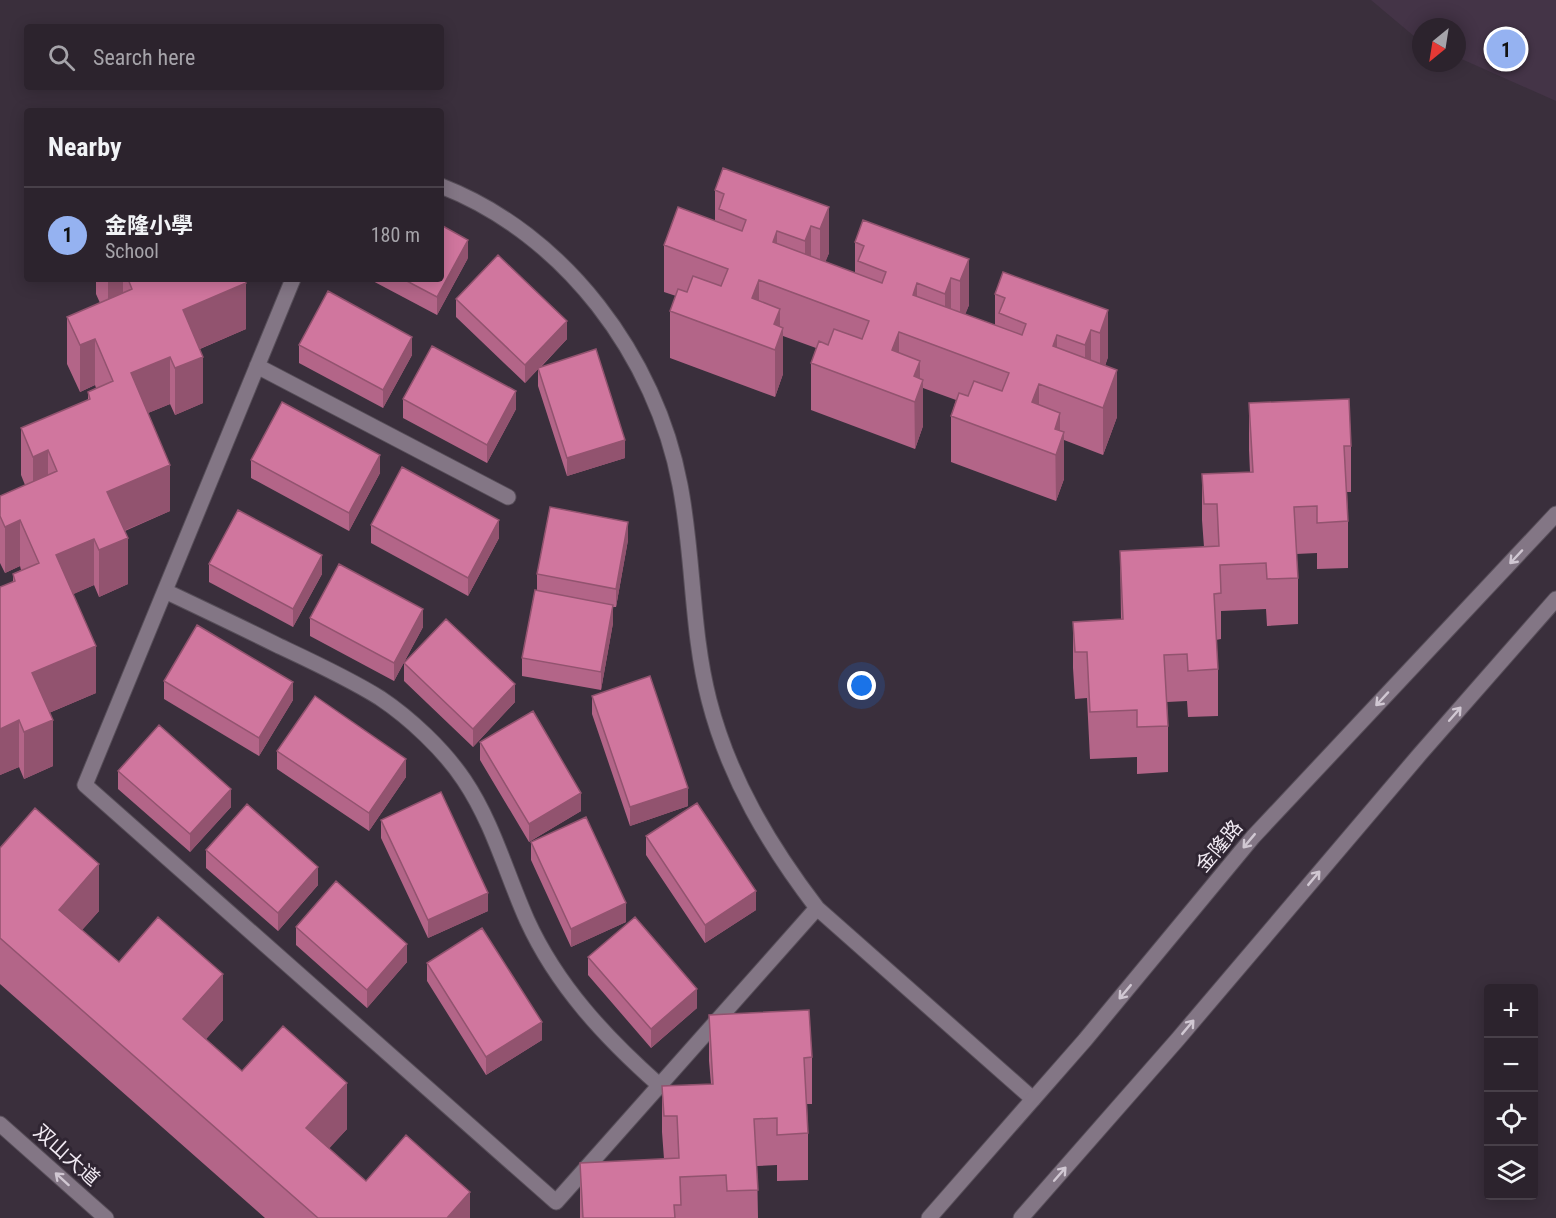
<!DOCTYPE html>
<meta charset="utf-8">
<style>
:root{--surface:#2c232d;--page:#342b35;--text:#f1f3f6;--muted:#a6a4aa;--line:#484049;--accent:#95b2f1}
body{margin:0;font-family:"Roboto Condensed","Noto Sans SC",sans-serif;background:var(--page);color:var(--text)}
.controls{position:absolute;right:18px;bottom:18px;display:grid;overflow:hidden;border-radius:6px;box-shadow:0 3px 15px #0003}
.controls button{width:54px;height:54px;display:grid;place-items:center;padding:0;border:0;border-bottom:2px solid var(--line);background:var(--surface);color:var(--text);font:30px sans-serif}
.compass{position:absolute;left:1412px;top:18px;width:54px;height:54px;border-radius:50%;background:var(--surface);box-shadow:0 3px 15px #0003;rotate:210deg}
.you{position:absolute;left:862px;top:686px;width:21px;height:21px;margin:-15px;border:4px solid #fff;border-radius:50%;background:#1a73e8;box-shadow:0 0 0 9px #1a73e833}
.badge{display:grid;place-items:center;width:39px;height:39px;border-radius:50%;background:var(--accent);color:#111;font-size:20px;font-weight:700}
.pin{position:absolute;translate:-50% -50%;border:3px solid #fff;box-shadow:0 2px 6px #0006}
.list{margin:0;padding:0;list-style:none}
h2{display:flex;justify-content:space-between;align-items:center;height:78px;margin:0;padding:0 24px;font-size:26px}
h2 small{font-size:20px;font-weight:400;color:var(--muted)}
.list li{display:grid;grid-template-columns:39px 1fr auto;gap:18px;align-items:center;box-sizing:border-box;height:96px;padding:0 24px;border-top:2px solid var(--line)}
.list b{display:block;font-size:22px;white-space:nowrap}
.list p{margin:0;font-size:20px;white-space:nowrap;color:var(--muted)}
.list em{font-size:20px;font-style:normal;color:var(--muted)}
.icon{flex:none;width:33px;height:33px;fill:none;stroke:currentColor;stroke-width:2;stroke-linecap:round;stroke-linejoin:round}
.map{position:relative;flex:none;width:1556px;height:1218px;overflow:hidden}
.search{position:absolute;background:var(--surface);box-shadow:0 3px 15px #0003;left:24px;top:24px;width:420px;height:66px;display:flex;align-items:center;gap:15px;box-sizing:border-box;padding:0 21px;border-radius:6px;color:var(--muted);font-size:22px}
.panel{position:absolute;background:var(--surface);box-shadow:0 3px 15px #0003;left:24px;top:108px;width:420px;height:174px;border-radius:6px}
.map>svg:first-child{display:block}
.built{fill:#443447}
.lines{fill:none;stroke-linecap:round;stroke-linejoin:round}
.service-casing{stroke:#574e59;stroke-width:17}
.tertiary-casing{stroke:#574e59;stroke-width:17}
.secondary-casing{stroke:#574e59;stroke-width:17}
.service{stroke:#837685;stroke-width:15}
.tertiary{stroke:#837685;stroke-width:15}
.secondary{stroke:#837685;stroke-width:15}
.wall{fill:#b36588}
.shaded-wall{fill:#92536f}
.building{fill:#d0769e;stroke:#92536f;stroke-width:1.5}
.oneway{stroke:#d0c7d2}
.labels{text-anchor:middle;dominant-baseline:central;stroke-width:6;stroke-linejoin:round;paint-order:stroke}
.street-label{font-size:20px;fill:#f1eaf3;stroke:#2f2532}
</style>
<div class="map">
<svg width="1556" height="1218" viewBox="0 0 1556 1218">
<rect width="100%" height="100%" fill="#3a2f3c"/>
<path class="built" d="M1371,0h185v101l-99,-44v-30h-36v15z"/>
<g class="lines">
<g class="service-casing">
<path id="service" d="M441,186c124,48 215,171 239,299 14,72 11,145 29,215 20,78 60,145 108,208l216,191
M293,279l-208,506 471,417 261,-294
M257,366l251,131
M165,591c38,18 76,36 114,55 34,16 69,32 101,52 30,20 64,52 84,82 29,43 42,93 63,140 30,66 79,118 132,165"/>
</g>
<g class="tertiary-casing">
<path id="tertiary" d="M0,1124l106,94"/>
</g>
<g class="secondary-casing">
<path id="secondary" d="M929,1218l156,-178 168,-203 303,-323
M1021,1218l157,-179 242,-285 136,-155"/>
</g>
<use href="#service" class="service"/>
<use href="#tertiary" class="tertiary"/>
<use href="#secondary" class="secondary"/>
</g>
<path class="wall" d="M715,190l114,17v46l-4,9 30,11v-31l114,17v46l-4,9 30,11v-31l113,16v47l-3,9 12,51 -14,38 -39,-15v39l-8,22 -105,-39v-46l5,-16 -33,-12v38l-8,23 -104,-39v-47l5,-15 -33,-12v38l-8,23 -105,-39v-47l6,-15 -12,-4v-47l51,-24z
M468,258l-31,57 -68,-36h72z
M96,279h148l2,50 -46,20 3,54 -28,12 -5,-11 -22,9 22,98 -45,20 3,53 -29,13 -5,-12 -21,9 23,99 -47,20 4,53 -29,13 -5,-12 -19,8v-188l13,-5v-8l8,-4 -1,-4 -15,7 -5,-10v-67l25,-11 -4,-10v-47l67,-28v-8l8,-4 -1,-3 -15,7 -13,-28v-47l33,-14 -4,-9z
M456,299l111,40 -26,28 84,91 -58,18 -29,-90v-17l-13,14 -69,-66z
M299,345l113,10 -29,53 -84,-45z
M403,399l113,10 -29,54 -84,-45z
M1249,403l102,43v46h-4l1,29v47l-31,1v-16l-21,1 2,24v46l-31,2 -1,-17 -45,2v28l-5,1 2,29v47l-30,1 -1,-16 -20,1 1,24v46l-31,2v-17l-47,2 -3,-61 -12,1 -2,-31v-46l48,-3 -1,-68 84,-4 -2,-27v-46l48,-2 -1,-22z
M251,460l129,13 -31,58 -98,-53z
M371,525l128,13 -31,58 -97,-53z
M628,540l-12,67h-3v16l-12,67 -79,-14v-18l15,-67v-17z
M209,564l113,10 -29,53 -84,-45z
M310,618l113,9 -29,54 -84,-45z
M404,663l111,39 -42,45 -69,-66z
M164,681l129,19 -34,56 -95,-57z
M592,696l96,110 -58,20 -38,-112z
M480,742l101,69 -52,31 -49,-82z
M277,751l129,26 -37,54 -92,-62z
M118,771l113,36 -41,45 -72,-63z
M381,820l107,91 -60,27 -47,-100z
M646,836l110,74 -51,33 -59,-88z
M531,842l95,80 -55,25 -40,-87z
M0,848l99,63 -17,19 37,32 104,58 -17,19 36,32 105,58 -18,19 37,33 104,37h-205l-265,-234z
M206,850l112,35 -40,46 -72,-63z
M296,927l111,35 -40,46 -71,-63z
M588,957l109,51 -46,40 -63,-73z
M427,963l115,77 -56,35 -59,-94z
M709,1015l103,42v47h-5l1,29v47l-31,1v-16l-20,1 1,52h-178v-55l84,-4 -2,-27v-46l49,-2 -2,-23z"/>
<path class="shaded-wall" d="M829,207v46l-9,23v-47z
M811,226v46l-6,16v-47z
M777,231v46l-4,-35z
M468,240v18l-31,57v-18z
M969,259v46l-9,23v-47z
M951,278v46l-6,16v-46z
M108,279h15v36l-15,7z
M759,280v47l-7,-29z
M246,283v46l-63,27v-46z
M917,283v47l-4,-35z
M780,309v29l3,-10v46l-8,23v-47l-1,-26z
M1108,310v47l-8,23v-47z
M567,321v18l-42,44v-18z
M1091,330v46l-6,16v-47z
M899,332v47l-7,-29z
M1057,335v47l-4,-36z
M412,337v18l-29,53v-18z
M95,339v46l-15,7v-47z
M170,357v47l-39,16v-47z
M203,357v46l-28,12v-47z
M920,361v28l3,-9v46l-8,23 -1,-73z
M1117,370v47l-14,38v-47z
M1039,384v47l-7,-29z
M516,391v18l-29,54v-18z
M1060,413v29l4,-10v47l-8,22 -1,-72z
M625,440v18l-58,18v-18z
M48,450v47l-15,6v-46z
M380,455v18l-31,58v-18z
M170,465v46l-63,27v-46z
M20,520v46l-15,7v-46z
M499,520v18l-31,58v-18z
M628,522v18l-12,67v-18z
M128,538v46l-29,13v-47z
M94,539v46l-38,17v-47z
M322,555v19l-29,53v-18z
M613,605v18l-12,67v-18z
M423,609v18l-29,54v-18z
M96,646v47l-64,27v-47z
M293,682v18l-34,56v-18z
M515,684v18l-42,45v-18z
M19,720v47l-19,8v-46z
M53,720v46l-29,13v-47z
M406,759v18l-37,54v-18z
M688,788v18l-58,20v-19z
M231,789v18l-41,45v-18z
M581,793v18l-52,31v-18z
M99,864v47l-40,45v-46z
M318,867v18l-40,46v-18z
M756,891v19l-51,33v-18z
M488,893v18l-60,27v-18z
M626,903v19l-55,25v-18z
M407,944v18l-40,46v-18z
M223,974v46l-40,45v-46z
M697,989v19l-46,40v-19z
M542,1022v18l-56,35v-18z
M347,1083v46l-41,45v-46z
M470,1192v26h-23z"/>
<path class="building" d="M723,168l106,39 -9,22 -9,-3 -6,15 -28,-10 -4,11 109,41 4,-11 -28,-11 6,-15 -9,-4 8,-22 106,39 -9,22 -9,-3 -6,16 -28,-11 -4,12 109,40 4,-11 -27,-11 6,-15 -10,-4 8,-22 105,38 -8,23 -9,-3 -6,15 -28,-10 -4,11 64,24 -14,38 -64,-24 -7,18 28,11 -5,16 9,3 -8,23 -105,-39 8,-23 9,3 6,-15 28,10 7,-18 -110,-41 -7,18 28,11 -6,15 9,4 -8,22 -104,-39 8,-22 9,4 6,-16 28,10 7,-18 -110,-41 -7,18 28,11 -6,15 9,4 -8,22 -105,-39 8,-22 9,3 6,-16 28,10 7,-17 -64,-24 14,-38 64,24 4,-11 -27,-11 5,-15 -9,-4z
M441,225l27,15 -31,57 -34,-18h38z
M498,255l69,66 -42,44 -69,-66z
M128,279h116l2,4 -63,27 20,47 -28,11 -5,-11 -39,16 39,92 -63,27 21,46 -29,12 -5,-11 -38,16 40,91 -64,27 21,47 -29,12 -5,-12 -19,9v-142l15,-6 -2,-7 26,-11 -19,-43 -15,7 -5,-11v-20l57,-25 -9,-21 -15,7 -12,-29 69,-29 -2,-7 25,-11 -18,-42 -15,6 -13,-28 65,-28z
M328,291l84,46 -29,53 -84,-45z
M432,346l84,45 -29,54 -84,-46z
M596,349l29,91 -58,18 -29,-90z
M1349,399l2,47h-7l4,75 -31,2v-17l-23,1 4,71 -31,1 -1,-16 -46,2 1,28 -7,1 4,75 -30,2 -1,-17 -23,1 4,71 -31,1v-17l-47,2 -3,-60h-12l-2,-30 50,-3 -3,-68 99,-5 -2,-42h-13l-2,-30 51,-2 -4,-69z
M282,402l98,53 -31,58 -98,-53z
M402,467l97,53 -31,58 -97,-53z
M550,507l78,15 -12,67 -79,-15z
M238,510l84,45 -29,54 -84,-45z
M339,564l84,45 -29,54 -84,-45z
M535,590l78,15 -12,67 -79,-14z
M446,619l69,65 -42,45 -69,-66z
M197,625l96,57 -34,56 -95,-57z
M650,676l38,112 -58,19 -38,-111z
M315,696l91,63 -37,54 -92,-62z
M533,711l48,82 -52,31 -49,-82z
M159,725l72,64 -41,45 -72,-63z
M441,792l47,101 -60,27 -47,-100z
M697,803l59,88 -51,34 -59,-89z
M247,804l71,63 -40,46 -72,-63z
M35,808l64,56 -40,46 60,52 39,-45 65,57 -40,45 59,52 41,-45 64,57 -41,45 60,53 40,-46 64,57 -23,26h-129l-318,-280v-90z
M586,817l40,86 -55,26 -40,-87z
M336,881l71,63 -40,46 -71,-63z
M635,917l62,72 -46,40 -63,-72z
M482,928l60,94 -56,35 -59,-94z
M809,1010l3,47 -8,1 4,75 -31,2v-17l-23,1 4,71 -31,1 -1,-16 -46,2 1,28h-7l1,13h-92l-3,-55 99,-5 -2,-42h-13l-2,-30 51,-2 -4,-69z"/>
<defs><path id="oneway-shaft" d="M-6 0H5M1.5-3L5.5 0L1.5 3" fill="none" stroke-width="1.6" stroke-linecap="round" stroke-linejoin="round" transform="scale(1.5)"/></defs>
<g class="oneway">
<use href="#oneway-shaft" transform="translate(1516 557) rotate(133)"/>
<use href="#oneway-shaft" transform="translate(1382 699) rotate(133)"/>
<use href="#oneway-shaft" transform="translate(1455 714) rotate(-49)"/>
<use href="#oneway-shaft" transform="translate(1249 841) rotate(130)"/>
<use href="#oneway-shaft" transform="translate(1314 878) rotate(-50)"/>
<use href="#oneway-shaft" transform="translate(1125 992) rotate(130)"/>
<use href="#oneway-shaft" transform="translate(1188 1027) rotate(-50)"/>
<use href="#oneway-shaft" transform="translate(1060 1174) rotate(-49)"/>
<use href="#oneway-shaft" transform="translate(62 1179) rotate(-138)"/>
</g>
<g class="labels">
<g class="street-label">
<text transform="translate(1219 846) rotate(-50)">金隆路</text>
<text transform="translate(67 1155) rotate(42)">双山大道</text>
</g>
</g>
</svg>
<div class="controls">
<button>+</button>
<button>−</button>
<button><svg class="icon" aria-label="locate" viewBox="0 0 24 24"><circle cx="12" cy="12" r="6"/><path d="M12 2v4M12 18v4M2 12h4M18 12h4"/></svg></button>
<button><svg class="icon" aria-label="layers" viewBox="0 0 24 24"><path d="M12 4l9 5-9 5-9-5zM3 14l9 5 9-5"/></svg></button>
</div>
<svg class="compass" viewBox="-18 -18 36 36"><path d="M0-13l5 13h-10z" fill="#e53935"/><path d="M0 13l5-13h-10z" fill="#a6a4aa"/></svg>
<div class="you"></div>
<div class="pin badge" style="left:1506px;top:49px">1</div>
<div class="search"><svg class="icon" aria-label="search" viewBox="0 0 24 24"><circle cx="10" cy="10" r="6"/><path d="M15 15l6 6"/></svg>Search here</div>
<section class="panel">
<h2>Nearby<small></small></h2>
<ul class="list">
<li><span class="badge">1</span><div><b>金隆小學</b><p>School</p></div><em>180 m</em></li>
</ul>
</section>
</div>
